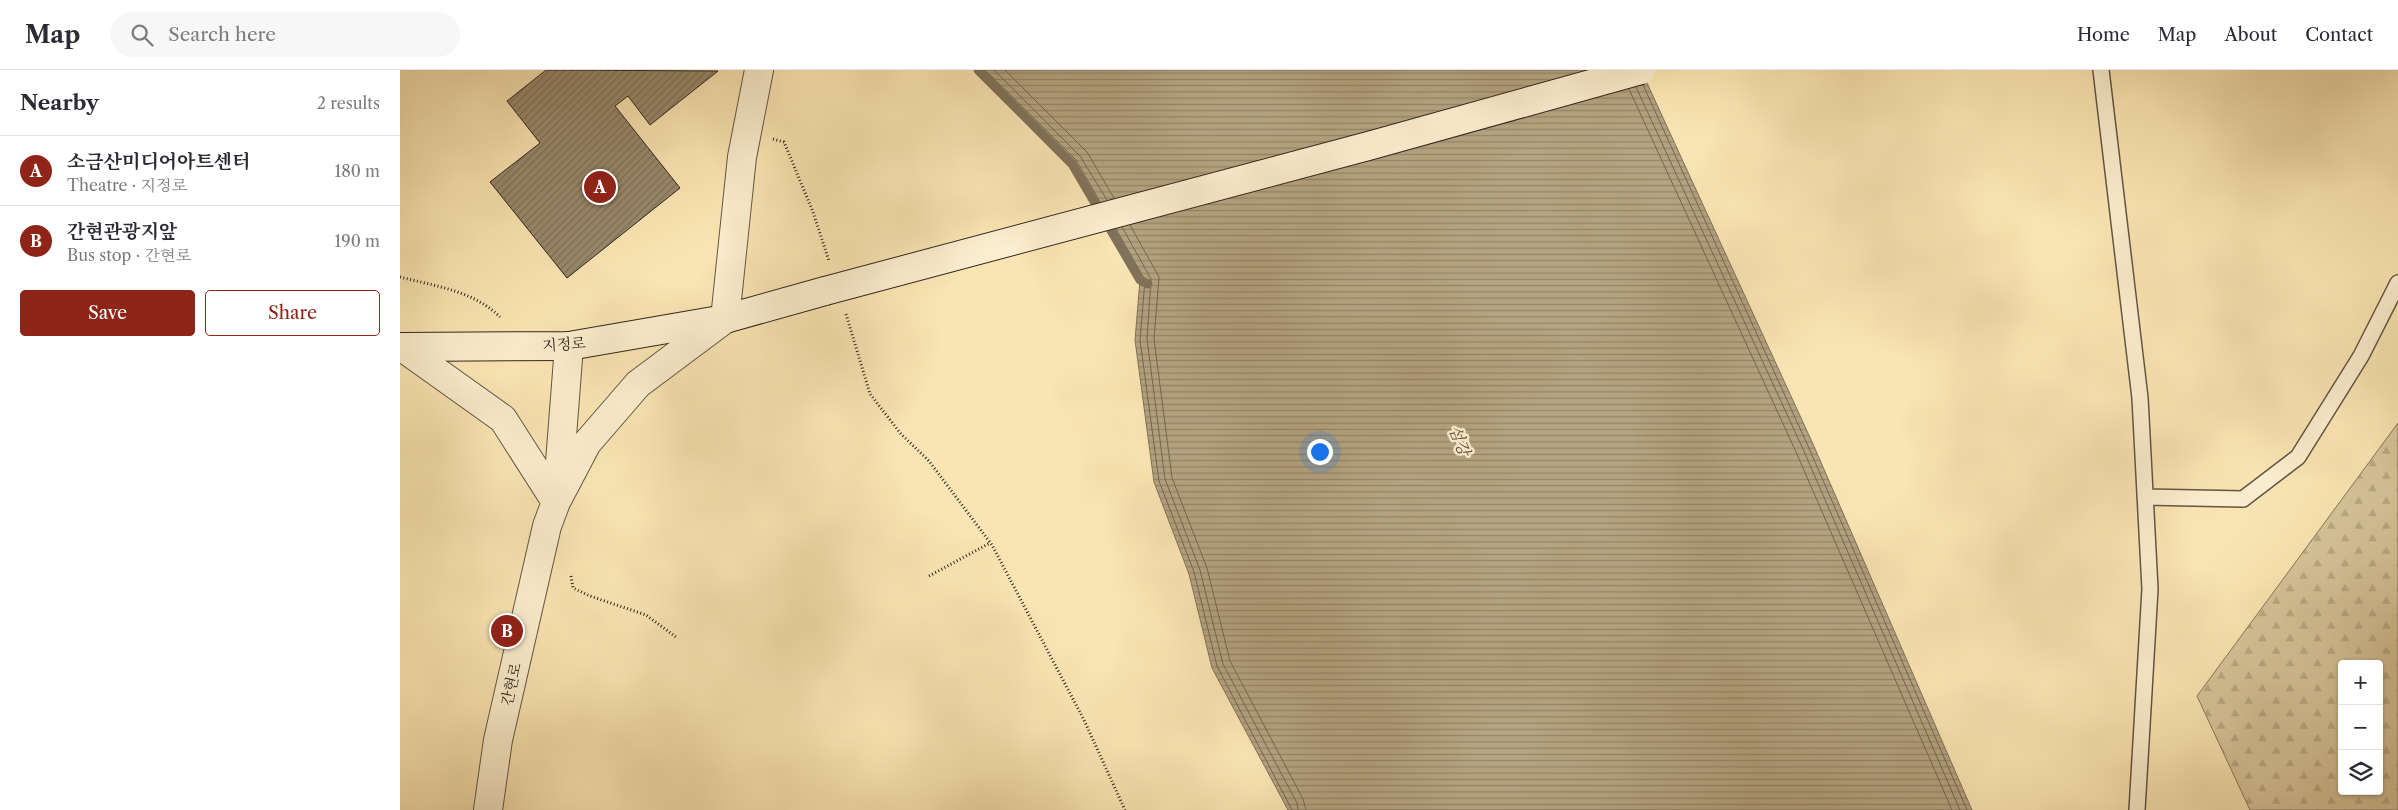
<!DOCTYPE html>
<meta charset="utf-8">
<style>
:root{--surface:#fff;--page:#f7f7f7;--text:#2b2b33;--muted:#7c7c81;--line:#e1e1e2;--accent:#8f2418}
body{margin:0;font-family:"Libre Caslon Text","Noto Serif KR",serif;background:var(--page);color:var(--text)}
.controls{position:absolute;right:15px;bottom:15px;display:grid;overflow:hidden;border-radius:5px;box-shadow:0 1px 4px #0004}
.controls button{width:45px;height:45px;display:grid;place-items:center;padding:0;border:0;border-bottom:1px solid var(--line);background:var(--surface);color:var(--text);font:25px sans-serif}
.you{position:absolute;left:919px;top:381px;width:18px;height:18px;margin:-12px;border:4px solid #fff;border-radius:50%;background:#1a73e8;box-shadow:0 0 0 8px #1a73e833}
.badge{display:grid;place-items:center;width:32px;height:32px;border-radius:50%;background:var(--accent);color:#fff;font-size:16px;font-weight:700}
.pin{position:absolute;translate:-50% -50%;border:2px solid #fff;box-shadow:0 1px 5px #0006}
.list{margin:0;padding:0;list-style:none}
h2{display:flex;justify-content:space-between;align-items:center;height:65px;margin:0;padding:0 20px;font-size:21px}
h2 small{font-size:16px;font-weight:400;color:var(--muted)}
.list li{display:grid;grid-template-columns:32px 1fr auto;gap:15px;align-items:center;box-sizing:border-box;height:70px;padding:0 20px;border-top:1px solid var(--line)}
.list b{display:block;font-size:19px;white-space:nowrap}
.list p{margin:0;font-size:16px;white-space:nowrap;color:var(--muted)}
.list em{font-size:16px;font-style:normal;color:var(--muted)}
.actions{display:flex;gap:10px;padding:15px 20px}
.actions a{flex:1;padding:11px 0;border:1px solid var(--accent);border-radius:5px;text-align:center;font-size:18px;color:var(--accent)}
.actions .main{background:var(--accent);color:#fff}
.icon{flex:none;width:28px;height:28px;fill:none;stroke:currentColor;stroke-width:2;stroke-linecap:round;stroke-linejoin:round}
.map{position:relative;flex:none;width:1998px;height:740px;overflow:hidden}
header{display:flex;align-items:center;gap:30px;box-sizing:border-box;height:70px;padding:0 25px;background:var(--surface);border-bottom:1px solid var(--line)}
header strong{font-size:24px}
nav{display:flex;gap:28px;margin-inline-start:auto;font-size:18px}
.search{width:350px;height:45px;background:var(--page);display:flex;align-items:center;gap:12px;box-sizing:border-box;padding:0 18px;border-radius:28px;color:var(--muted);font-size:19px}
main{display:flex}
aside{flex:1;background:var(--surface)}
.map>svg:first-child{display:block}
.forest{fill:url(#forest-firs);stroke:#84765c;fill-rule:evenodd}
.water{fill:url(#water-rules);stroke:#80725a}
.lines{fill:none;stroke-linecap:round;stroke-linejoin:round}
.shore{stroke:#736550;stroke-width:1}
.stream{stroke:#80725a;stroke-width:9}
.building{fill:url(#building-hatch);stroke:#31261f}
.service-casing{stroke:#635644;stroke-width:18}
.minor-casing{stroke:#635644;stroke-width:30}
.tertiary-casing{stroke:#635644;stroke-width:30}
.secondary-casing{stroke:#31261f;stroke-width:30}
.path{stroke:#31261f;stroke-width:3;stroke-dasharray:1 2.5;stroke-linecap:butt}
.service{stroke:#fbeece;stroke-width:15}
.minor{stroke:#fbeece;stroke-width:28}
.tertiary{stroke:#fbeece;stroke-width:28}
.secondary{stroke:#fbeece;stroke-width:28}
.secondary-bridge-casing{stroke:#31261f;stroke-width:30;stroke-linecap:butt}
.secondary-bridge{stroke:#fbeece;stroke-width:28}
.labels{text-anchor:middle;dominant-baseline:central;stroke-width:5;stroke-linejoin:round;paint-order:stroke}
.street-label{font-size:15px;fill:#31261f;stroke:#fbeece}
.water-label{font-size:16px;font-style:italic;fill:#5f5241;stroke:#fbeece}
</style>
<header>
<strong>Map</strong>
<div class="search"><svg class="icon" aria-label="search" viewBox="0 0 24 24"><circle cx="10" cy="10" r="6"/><path d="M15 15l6 6"/></svg>Search here</div>
<nav><a>Home</a><a>Map</a><a>About</a><a>Contact</a></nav>
</header>
<main>
<aside>
<h2>Nearby<small>2 results</small></h2>
<ul class="list">
<li><span class="badge">A</span><div><b>소금산미디어아트센터</b><p>Theatre · 지정로</p></div><em>180 m</em></li>
<li><span class="badge">B</span><div><b>간현관광지앞</b><p>Bus stop · 간현로</p></div><em>190 m</em></li>
</ul>
<div class="actions"><a class="main">Save</a><a>Share</a></div>
</aside>
<div class="map">
<svg width="1998" height="740" viewBox="0 0 1998 740">
<defs>
<pattern id="forest-firs" width="22" height="20" patternUnits="userSpaceOnUse" patternTransform="scale(1.25)"><rect width="22" height="20" fill="#d7c59a"/><path d="M5 1l3.5 6h-7zM16 11l3.5 6h-7z" fill="#b9a984"/></pattern>
<pattern id="water-rules" width="6" height="5" patternUnits="userSpaceOnUse" patternTransform="scale(1.25)"><rect width="6" height="5" fill="#b5a481"/><path d="M0 2.5h6" fill="none" stroke="#948569"/></pattern>
<pattern id="building-hatch" width="6" height="6" patternUnits="userSpaceOnUse" patternTransform="scale(1.25)"><rect width="6" height="6" fill="#99896c"/><path d="M-1 1l2-2M0 6l6-6M5 7l2-2" fill="none" stroke="#7d7058"/></pattern>
</defs>
<rect width="100%" height="100%" fill="#f9e5b3"/>
<filter id="stains"><feTurbulence type="fractalNoise" baseFrequency=".004" numOctaves="4"/><feColorMatrix values="0 0 0 0 .2 0 0 0 0 .09 0 0 0 0 .02 0 0 0 .5 -.17"/></filter>
<radialGradient id="worn" r=".72"><stop offset=".6" stop-color="#630" stop-opacity="0"/><stop offset="1" stop-color="#630" stop-opacity=".3"/></radialGradient>
<path class="forest" d="M1998,353v387h-148l-53,-114zM1942,594h37v127h-37z"/>
<path class="water" d="M578,0h663l172,374 159,366h-684l-76,-142 -23,-94 -35,-92 -19,-142 5,-60 -68,-116z"/>
<g class="lines">
<path class="shore" d="M585,0l91,90 24,42
M594,0l86,86 27,44
M605,0l82,82 27,46
M1243,15l165,361 159,364
M1236,17l167,362 157,361
M1229,19l167,363 156,358
M730,155l29,52 -5,62 18,139 35,90 23,93 73,138 3,11
M722,157l29,52 -4,60 18,140 35,91 23,94 74,139 1,7
M716,159l29,51 -5,60 19,141 35,91 23,94 75,144"/>
<path class="stream" d="M578,0l94,94 68,116 8,4"/>
</g>
<path class="building" d="M146,0l172,1 -68,54 -22,-29 -13,10 65,82 -113,90 -77,-96 50,-39 -33,-42z"/>
<g class="lines">
<g class="service-casing">
<path id="service" d="M1701,0l39,328 10,191 -13,221
M1745,427l98,2 55,-42 63,-101 37,-73"/>
</g>
<g class="minor-casing">
<path id="minor" d="M325,249l17,-162 17,-87"/>
</g>
<g class="tertiary-casing">
<path id="tertiary" d="M2,277l101,72 53,83
M158,418l11,-142
M88,740l10,-70 49,-214 9,-24 31,-59 51,-59 87,-65"/>
</g>
<g class="secondary-casing">
<path id="secondary" d="M0,277l169,-1 156,-27 100,-28"/>
</g>
<path class="path" d="M373,69l11,3 29,70 16,49
M0,207c35,9 74,14 100,40
M446,244l24,80 31,40 28,27 63,84 92,175 41,90
M171,506l2,12 17,8 56,19 30,22
M529,506l61,-33"/>
<use href="#service" class="service"/>
<use href="#minor" class="minor"/>
<use href="#tertiary" class="tertiary"/>
<use href="#secondary" class="secondary"/>
<g class="secondary-bridge-casing">
<path id="secondary-bridge" d="M425,221l547,-146 269,-75"/>
</g>
<use href="#secondary-bridge" class="secondary-bridge"/>
</g>
<g class="labels">
<g class="street-label">
<text transform="translate(164 274) rotate(-4)">지정로</text>
<text transform="translate(111 614) rotate(-77)">간현로</text>
</g>
<g class="water-label">
<text transform="translate(1060 370) rotate(69)">섬강</text>
</g>
</g>
<rect width="100%" height="100%" filter="url(#stains)"/>
<rect width="100%" height="100%" fill="url(#worn)"/>
</svg>
<div class="controls">
<button>+</button>
<button>−</button>
<button><svg class="icon" aria-label="layers" viewBox="0 0 24 24"><path d="M12 4l9 5-9 5-9-5zM3 14l9 5 9-5"/></svg></button>
</div>
<div class="you"></div>
<div class="pin badge" style="left:200px;top:117px">A</div>
<div class="pin badge" style="left:107px;top:561px">B</div>
</div>
</main>
